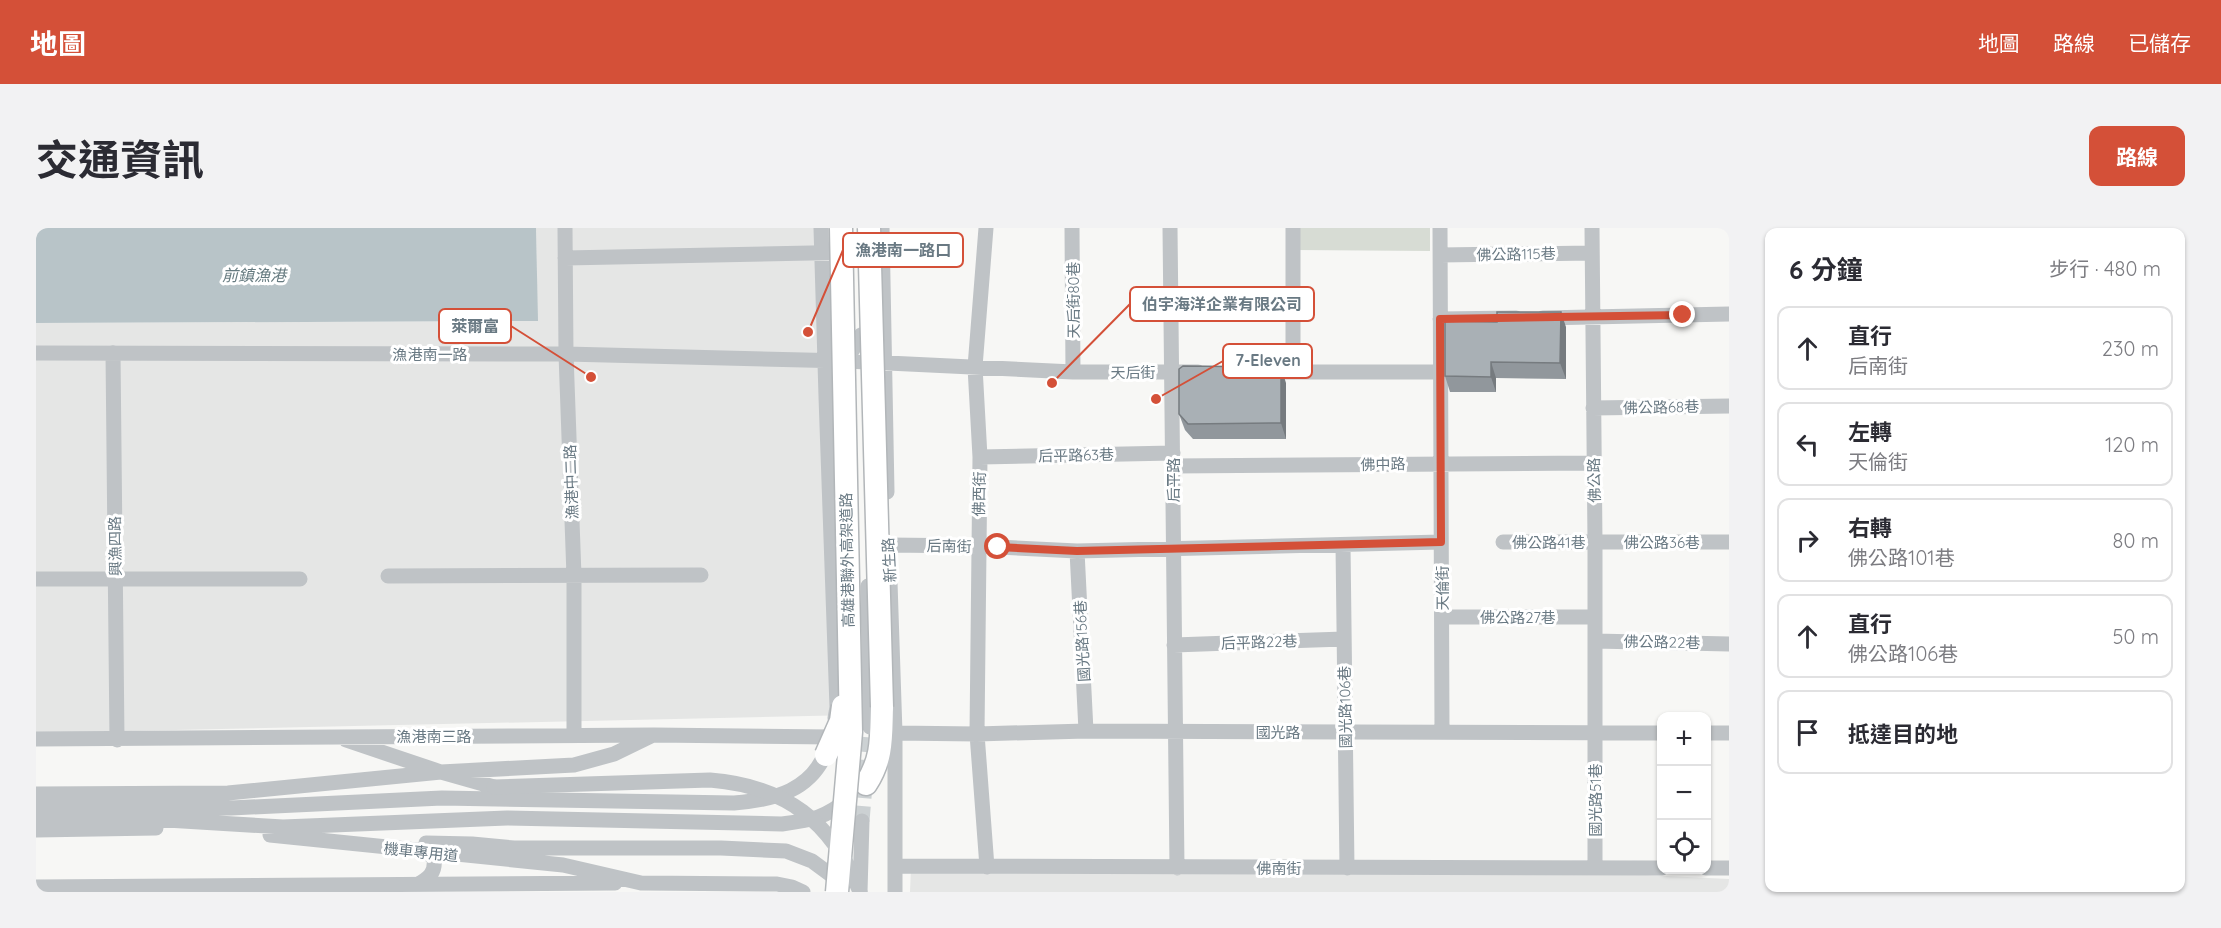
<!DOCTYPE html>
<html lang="zh-TW">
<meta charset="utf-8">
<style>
:root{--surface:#fff;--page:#f2f2f3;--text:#2b2b33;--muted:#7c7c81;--line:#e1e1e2;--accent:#d45038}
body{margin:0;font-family:Quicksand,"Noto Sans TC",sans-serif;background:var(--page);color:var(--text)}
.controls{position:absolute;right:18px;bottom:18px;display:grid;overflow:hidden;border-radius:12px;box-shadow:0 2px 4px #0004}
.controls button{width:54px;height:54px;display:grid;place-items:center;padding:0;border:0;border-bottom:2px solid var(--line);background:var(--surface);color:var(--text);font:30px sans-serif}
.stop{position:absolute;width:18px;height:18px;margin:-14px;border:4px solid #d45038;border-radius:50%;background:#fff}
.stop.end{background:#d45038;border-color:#fff;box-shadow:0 2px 6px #0008}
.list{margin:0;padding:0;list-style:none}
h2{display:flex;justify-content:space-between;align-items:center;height:78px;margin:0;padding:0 24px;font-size:26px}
h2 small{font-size:20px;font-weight:400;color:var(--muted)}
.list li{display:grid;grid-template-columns:39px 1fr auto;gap:18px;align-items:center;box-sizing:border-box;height:84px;margin:0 12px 12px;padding:0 12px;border:2px solid var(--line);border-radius:12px}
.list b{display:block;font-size:22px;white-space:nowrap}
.list p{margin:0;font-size:20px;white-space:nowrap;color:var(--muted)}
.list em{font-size:20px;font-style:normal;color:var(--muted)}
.icon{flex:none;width:33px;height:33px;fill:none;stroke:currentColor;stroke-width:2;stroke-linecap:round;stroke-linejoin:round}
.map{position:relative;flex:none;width:1693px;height:664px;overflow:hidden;border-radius:12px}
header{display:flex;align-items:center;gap:36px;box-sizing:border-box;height:84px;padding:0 30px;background:var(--accent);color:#fff}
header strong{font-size:28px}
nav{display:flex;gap:33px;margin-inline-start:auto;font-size:21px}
.intro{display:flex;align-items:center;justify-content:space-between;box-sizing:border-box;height:144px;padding:0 36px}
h1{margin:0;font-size:42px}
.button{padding:15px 27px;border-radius:12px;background:var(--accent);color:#fff;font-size:21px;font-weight:700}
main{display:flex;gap:36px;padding:0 36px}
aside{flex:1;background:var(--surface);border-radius:12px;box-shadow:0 2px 4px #0004}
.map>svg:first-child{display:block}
.built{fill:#e5e6e5}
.green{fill:#d7dcd4}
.water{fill:#b8c4c8}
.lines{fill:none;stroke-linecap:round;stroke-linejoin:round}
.minor-tunnel{stroke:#ccd1d3;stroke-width:15;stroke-dasharray:15 8;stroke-linecap:butt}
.highway-casing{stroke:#b2b6b9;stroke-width:25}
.minor{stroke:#bfc3c6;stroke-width:15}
.highway{stroke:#fff;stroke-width:22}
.highway-bridge-casing{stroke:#b2b6b9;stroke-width:25;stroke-linecap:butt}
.minor-bridge{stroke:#bfc3c6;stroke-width:15}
.highway-bridge{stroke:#fff;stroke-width:22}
.wall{fill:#91979c}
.shaded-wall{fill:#767b7f}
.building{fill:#a9b0b5;stroke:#767b7f;stroke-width:1.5}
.route{stroke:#d45038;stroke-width:8}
.labels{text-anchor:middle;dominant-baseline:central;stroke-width:6;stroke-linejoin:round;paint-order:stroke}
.street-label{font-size:15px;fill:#697983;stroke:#fff}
.water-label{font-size:16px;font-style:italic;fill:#657a7f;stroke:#fff}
.leader{fill:none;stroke:#d45038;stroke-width:2}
.callout-dot{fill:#d45038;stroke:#fff;stroke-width:2}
.callout{fill:#fff;stroke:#d45038;stroke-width:2}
.callout-label{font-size:16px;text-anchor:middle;font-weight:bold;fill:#697983}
</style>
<header>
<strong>地圖</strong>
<nav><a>地圖</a><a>路線</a><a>已儲存</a></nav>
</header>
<div class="intro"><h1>交通資訊</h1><a class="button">路線</a></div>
<main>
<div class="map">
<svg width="1693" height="664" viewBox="0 0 1693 664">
<rect width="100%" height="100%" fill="#f7f7f5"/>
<path class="built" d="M500,0h309l10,487 -819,18v-410l501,-2z
M875,640l650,3 168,8v13h-819z"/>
<path class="green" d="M1259,0h135v23l-134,-1z"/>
<path class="water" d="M0,0h500l2,93 -502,2z"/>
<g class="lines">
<path class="minor-tunnel" d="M826,593l8,-94"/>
<g class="highway-casing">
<path id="highway" d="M830,556c17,-26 15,-47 16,-77"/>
</g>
<path class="minor" d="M529,0l1,126 8,222v159
M785,0l5,168
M846,0l5,264
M950,0l-11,139 5,90 -3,277 10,133
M1036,0l1,144
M1134,0l7,640
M1257,0v144
M1404,0l2,504
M1556,0l3,314v325
M1404,27l152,-2
M529,30l295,-6
M1507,90l186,-4
M1404,91l76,-1
M0,125l530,1 280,7 227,11h125
M77,125l4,387
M1228,144h177
M1557,180l136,-2
M944,229l193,-4
M1137,238l420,-3
M1467,314h226
M852,317l90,1 99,5 364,-9
M1307,317l4,323
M1041,323l9,180
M853,324l6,181v159
M352,348l313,-1
M0,351h264
M832,358l2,141
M1406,389h153
M1559,413l134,3
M1138,417l170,-6
M799,490l2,-11 -11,-310 35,-62
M859,505l82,1 109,-3 576,2
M1670,505h23
M0,511l618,-4 178,2
M310,512l95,32 53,15
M847,532l12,-27
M0,566l192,-1 213,-21 133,-7 40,-11 37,-18
M0,577l195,3 211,-10 292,5c40,-3 79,-12 94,-56
M0,591l98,-1 149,9 224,-9 275,6c30,-4 44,-6 67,-26
M0,602l120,-2
M234,607l293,30 78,18 136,1 15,3 11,5
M390,615l46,1 42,4h207l65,3 26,10 23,17 5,7
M860,638l766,2
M1670,640h23
M381,657c12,-7 19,-12 17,-27l-8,-6
M0,659l579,-4
M824,664l2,-71"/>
<use href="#highway" class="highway"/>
<g class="highway-bridge-casing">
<path id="highway-bridge" d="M833,0l13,479
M790,527l15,-34 2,-15
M801,664l14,-160 -10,-504"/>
</g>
<path class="minor-bridge" d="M458,559l216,-7c75,6 122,41 150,112"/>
<use href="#highway-bridge" class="highway-bridge"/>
</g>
<path class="wall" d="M1461,94l69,5v52l-70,-1v14h-46l-5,-16z
M1250,155v56h-93l-8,-9 -6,-16z"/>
<path class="shaded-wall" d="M1525,84l5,15v52l-6,-16z
M1455,134l5,16v14l-5,-15z
M1245,139l5,16v56l-5,-16z"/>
<path class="building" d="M1461,84h64l-1,51 -69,-1v15l-46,-1v-55l52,1z
M1147,138l98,1v56l-93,1 -9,-10v-45z"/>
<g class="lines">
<path class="route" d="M962,319l79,4 364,-9 -1,-223 243,-4"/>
</g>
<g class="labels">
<g class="street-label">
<text transform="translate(1480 26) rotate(-1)">佛公路115巷</text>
<text transform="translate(1037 72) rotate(-90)">天后街80巷</text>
<text x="394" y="126">漁港南一路</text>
<text x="1097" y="144">天后街</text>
<text transform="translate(1625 179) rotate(-1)">佛公路68巷</text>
<text transform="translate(1040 227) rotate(-1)">后平路63巷</text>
<text transform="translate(1347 236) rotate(-1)">佛中路</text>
<text transform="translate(1137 252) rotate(-90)">后平路</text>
<text transform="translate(1558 252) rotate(-91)">佛公路</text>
<text transform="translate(535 254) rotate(-92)">漁港中二路</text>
<text transform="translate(943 266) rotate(-89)">佛西街</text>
<text x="1513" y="314">佛公路41巷</text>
<text x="1626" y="314">佛公路36巷</text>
<text transform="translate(79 318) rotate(-91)">興漁四路</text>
<text transform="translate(913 318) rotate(1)">后南街</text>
<text transform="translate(811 332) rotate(-91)">高雄港聯外高架道路</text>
<text transform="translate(853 332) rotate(-93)">新生路</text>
<text transform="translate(1406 360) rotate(-90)">天倫街</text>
<text x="1482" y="389">佛公路27巷</text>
<text transform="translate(1046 413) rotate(-93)">國光路156巷</text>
<text transform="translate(1223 414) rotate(-2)">后平路22巷</text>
<text transform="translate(1626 414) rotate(1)">佛公路22巷</text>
<text transform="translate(1309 479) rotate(-91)">國光路106巷</text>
<text x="1242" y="504">國光路</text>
<text x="398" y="508">漁港南三路</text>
<text transform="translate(1559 572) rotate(-90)">國光路51巷</text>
<text transform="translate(385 624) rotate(6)">機車專用道</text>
<text x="1243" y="640">佛南街</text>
</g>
<g class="water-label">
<text x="218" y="47">前鎮漁港</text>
</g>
</g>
<path class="leader" d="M772 104L807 22M1016 155L1094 76M555 149L475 98M1120 171L1187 133"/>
<g class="callout-dot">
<circle cx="772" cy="104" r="6"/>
<circle cx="1016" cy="155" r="6"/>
<circle cx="555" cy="149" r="6"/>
<circle cx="1120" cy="171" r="6"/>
</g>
<g class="callout">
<rect x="807" y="5" width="120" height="34" rx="6"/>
<rect x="1094" y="59" width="184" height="34" rx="6"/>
<rect x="403" y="81" width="72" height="34" rx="6"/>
<rect x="1187" y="116" width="89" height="34" rx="6"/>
</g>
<g class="callout-label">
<text x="867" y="28">漁港南一路口</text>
<text x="1186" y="82">伯宇海洋企業有限公司</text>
<text x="439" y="104">萊爾富</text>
<text x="1232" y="138">7-Eleven</text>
</g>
</svg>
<div class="controls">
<button>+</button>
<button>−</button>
<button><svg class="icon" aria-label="locate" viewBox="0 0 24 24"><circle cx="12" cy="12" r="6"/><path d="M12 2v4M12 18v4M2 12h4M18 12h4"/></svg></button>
</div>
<div class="stop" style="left:962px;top:319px"></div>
<div class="stop end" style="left:1647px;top:87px"></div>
</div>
<aside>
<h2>6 分鐘<small>步行 · 480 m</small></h2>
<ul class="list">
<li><svg class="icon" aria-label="ahead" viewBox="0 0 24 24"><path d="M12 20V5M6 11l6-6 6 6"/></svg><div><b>直行</b><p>后南街</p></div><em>230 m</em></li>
<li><svg class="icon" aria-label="left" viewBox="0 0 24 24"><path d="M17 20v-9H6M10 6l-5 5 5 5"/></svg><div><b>左轉</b><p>天倫街</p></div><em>120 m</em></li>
<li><svg class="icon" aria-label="right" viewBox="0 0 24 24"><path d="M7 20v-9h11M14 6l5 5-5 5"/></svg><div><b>右轉</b><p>佛公路101巷</p></div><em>80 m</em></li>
<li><svg class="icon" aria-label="ahead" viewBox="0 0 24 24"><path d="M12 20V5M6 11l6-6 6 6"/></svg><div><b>直行</b><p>佛公路106巷</p></div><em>50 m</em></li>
<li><svg class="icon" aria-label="arrive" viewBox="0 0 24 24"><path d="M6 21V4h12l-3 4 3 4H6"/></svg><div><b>抵達目的地</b></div></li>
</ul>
</aside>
</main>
